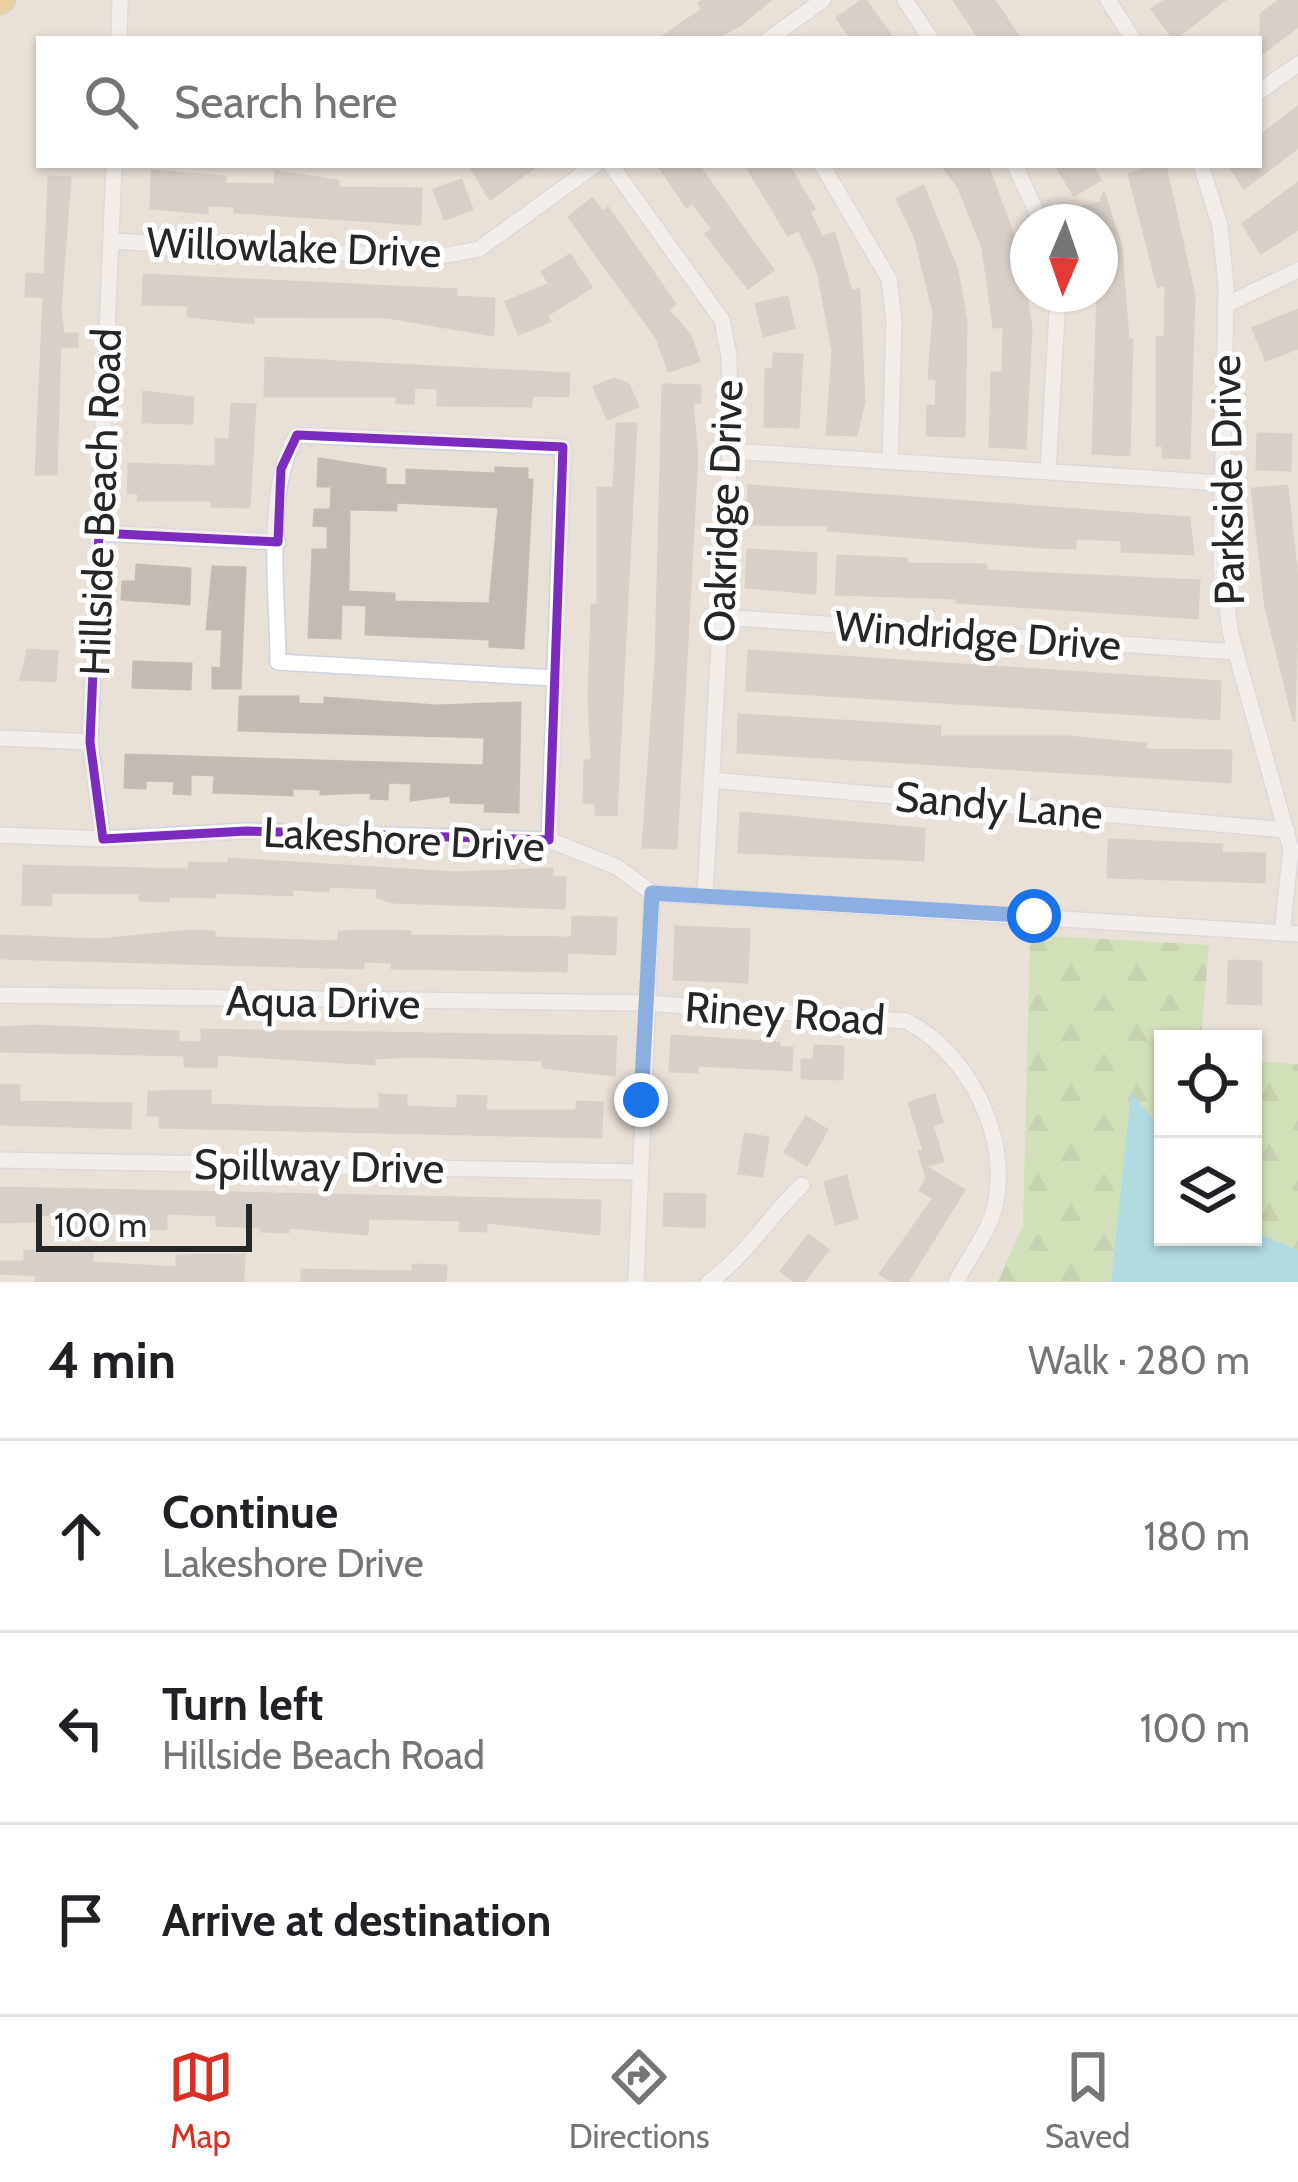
<!DOCTYPE html>
<meta charset="utf-8">
<style>
:root{--surface:#fff;--page:#f2f2f2;--text:#202124;--muted:#757577;--line:#e0e0e0;--accent:#d93025}
body{margin:0;font-family:Cabin,sans-serif;background:var(--page);color:var(--text)}
.controls{position:absolute;right:36px;bottom:36px;display:grid;overflow:hidden;border-radius:0px;box-shadow:0 3px 9px #0004}
.controls button{width:108px;height:108px;display:grid;place-items:center;padding:0;border:0;border-bottom:3px solid var(--line);background:var(--surface);color:var(--text);font:60px sans-serif}
.compass{position:absolute;left:1010px;top:204px;width:108px;height:108px;border-radius:50%;background:var(--surface);box-shadow:0 3px 9px #0004;rotate:182deg}
.scale{position:absolute;left:36px;bottom:30px;width:216px;box-sizing:border-box;padding-left:12px;border:6px solid #262626;border-top:0;font-size:33px;line-height:42px;white-space:nowrap;color:#262626;-webkit-text-stroke:9px #fff;paint-order:stroke}
.stop{position:absolute;width:36px;height:36px;margin:-27px;border:9px solid #1a73e8;border-radius:50%;background:#fff}
.stop.end{background:#1a73e8;border-color:#fff;box-shadow:0 3px 12px #0008}
.list{margin:0;padding:0;list-style:none}
h2{display:flex;justify-content:space-between;align-items:center;height:156px;margin:0;padding:0 48px;font-size:51px}
h2 small{font-size:39px;font-weight:400;color:var(--muted)}
.list li{display:grid;grid-template-columns:78px 1fr auto;gap:36px;align-items:center;box-sizing:border-box;height:192px;padding:0 48px;border-top:3px solid var(--line)}
.list b{display:block;font-size:45px;white-space:nowrap}
.list p{margin:0;font-size:39px;white-space:nowrap;color:var(--muted)}
.list em{font-size:39px;font-style:normal;color:var(--muted)}
.icon{flex:none;width:66px;height:66px;fill:none;stroke:currentColor;stroke-width:2;stroke-linecap:round;stroke-linejoin:round}
.map{position:relative;flex:none;width:1298px;height:1282px;overflow:hidden}
.search{position:absolute;background:var(--surface);box-shadow:0 3px 9px #0004;left:36px;right:36px;top:36px;height:132px;display:flex;align-items:center;gap:30px;box-sizing:border-box;padding:0 42px;border-radius:0px;color:var(--muted);font-size:45px}
.sheet{height:732px;background:var(--surface)}
nav{display:flex;justify-content:space-around;align-items:center;box-sizing:border-box;height:168px;border-top:3px solid var(--line);background:var(--surface);font-size:33px;color:var(--muted)}
nav a{display:grid;justify-items:center;gap:6px}
nav .on{color:var(--accent)}
.map>svg:first-child{display:block}
.forest{fill:url(#forest-firs)}
.water{fill:#6cd5ea}
.building{fill:#c1bab5;stroke:#c4bcb2;stroke-width:3;fill-rule:evenodd}
.lines{fill:none;stroke-linecap:round;stroke-linejoin:round}
.minor-casing{stroke:#cdd3e0;stroke-width:18}
.primary-casing{stroke:#c2c2c2;stroke-width:27}
.minor{stroke:#fff;stroke-width:15}
.primary{stroke:#ebbb5a;stroke-width:24}
.route{stroke:#1a73e8;stroke-width:15}
.marked{fill:none;stroke:#7b2cbf;stroke-width:9;stroke-linejoin:round}
.labels{text-anchor:middle;dominant-baseline:central;stroke-width:10;stroke-linejoin:round;paint-order:stroke}
.street-label{font-size:42px;fill:#262626;stroke:#fff}
</style>
<div class="map">
<svg width="1298" height="1282" viewBox="0 0 1298 1282">
<defs>
<pattern id="forest-firs" width="22" height="20" patternUnits="userSpaceOnUse" patternTransform="scale(3)"><rect width="22" height="20" fill="#b6df95"/><path d="M5 1l3.5 6h-7zM16 11l3.5 6h-7z" fill="#9cbf80"/></pattern>
</defs>
<rect width="100%" height="100%" fill="#e9e0d8"/>
<path class="forest" d="M1030,935l179,10 -8,94h-38v92l-32,-37 -20,188h-113l25,-57z
M1253,1061l45,3v186l-45,-19z"/>
<path class="water" d="M1131,1092l32,39v106h90v-6l45,19v32h-187z"/>
<path class="building" d="M706,0h64l-30,25 -28,14h-53l43,-29 -3,-7z
M863,0h2l28,39h-41l-15,-21z
M954,0h40l26,39h-40z
M1166,0h58l-50,39 -22,-30z
M1280,0h18v26l-37,28v-40z
M1298,107v40l-54,41 -15,-23h30v-28z
M470,165h68l-48,34z
M658,165h40l75,105 -25,18 -42,-54 7,-5 -21,-27 -5,5z
M746,165h42l26,44 -5,3 13,26 12,-5 17,58 8,-1 5,112 -8,33 -29,-1 6,-82 -15,-82 -19,-41 -11,6z
M942,165h45l32,86 12,77 -6,120 -35,-2 2,-73h11l1,-47 -10,1 -11,-79 -25,-62z
M1056,165h36l8,15 -26,15z
M1165,165l29,130 -5,163 -26,-1v-12h-6v-107h8l1,-53 -8,1 -29,-112z
M152,171l73,6v7l50,1 1,-13 62,9v7l83,1 -1,35 -185,-12v-6l-28,-1v8l-56,-5z
M49,177l21,1 -10,132 3,24h14v13l-17,-1 -4,128h-20l8,-178h-18l1,-22 18,1z
M461,180l11,29 -27,10 -11,-29z
M1298,183v46l-37,24 -18,-29z
M923,186l34,84 9,51 -2,115 -37,-1 1,-29 8,1 1,-28 -8,-1 5,-65 -19,-77 -18,-37z
M1104,194l17,53 7,93h4l-3,115 -36,-2 7,-231h-21l-4,-13 25,-6z
M592,199l10,13 6,-4 67,96 -7,6 22,25 9,26 -30,10 -12,-33 -88,-121z
M570,255l21,32 -44,28 3,6 -31,13 -13,-32 44,-18 -8,-12z
M144,275l312,15v7l38,2 -1,36 -106,-18 -134,-1v7l-65,-7 1,-11 -46,-1z
M787,297l7,31 -30,8 -8,-32z
M1298,310v38l-32,12 -13,-32z
M774,354l28,1 -4,72 -33,-1 1,-56h7z
M266,358l303,16 -1,22 -36,-1 -1,11 -93,-1v-17l-24,-1 -1,16h-16v-7h-132z
M614,379l14,5 10,22 -30,13 -14,-32z
M663,385l37,1v16h-8l5,53 -21,393 -33,-1 13,-186z
M144,392l49,6 -1,25 -49,-1z
M232,404l23,1 -6,102 -37,-1v-6h-74l1,-7h-11l1,-29 87,3v-28l14,1z
M617,424h19l-20,391 -20,-1v-11l-12,-1 1,-41h7l-3,-62 3,-94h6v-117l16,1z
M1258,434l33,1 -1,35 -33,-1z
M319,459l66,10v16l22,1v-16l89,4v-6l31,1v11h5l-9,168 -33,-2v-7l-124,-5 1,-29 -26,-1 -1,34 -31,-1 4,-87h15v-24l-14,-1 1,-15h16l1,-24h-14zM396,502l103,5 -9,97 -96,-2v-8l-46,-2 1,-83 47,1z
M749,486l440,32 4,36 -71,-3v-11l-47,-2v10l-34,-1 -213,-17v-5l-81,-1z
M1287,486l11,100 -4,135 -28,-114 -14,-118z
M748,550l68,4 -1,39 -69,-6z
M838,556l69,3v5l79,1 -1,6 214,10 -2,37 -240,-16 1,-4 -122,-4z
M137,565l53,4 -1,35 -67,-5 1,-17h13z
M213,567l32,1 -5,120h-27v-20l8,1 2,-40h-16z
M28,650l29,2 -2,29 -34,-2z
M749,651l471,31 -1,37 -472,-29z
M134,662l57,2 -1,25 -57,-2z
M240,697h58v7l27,1v-7l112,8 83,-3 -2,109 -33,-1 1,-8 -35,-1v-7l-40,5 1,-17 -24,-1 -1,17 -16,-1 1,-6 -51,2v-5l-29,-1v7l-78,-3 1,-17 -25,-1v20l-16,-1 1,-12 -30,-1v8l-20,-1 1,-32 358,11 1,-29 -246,-7z
M739,715l201,12 -1,10h128l78,7v6l86,1 -1,31 -492,-30z
M741,813l183,16 -1,31 -184,-8z
M1109,840l113,5 -1,8 44,1 -1,28 -156,-5z
M229,859l227,14 96,-4 -1,8 14,1 -1,30 -172,-6 -15,-5 1,-9 -50,-2v5l-36,-2v6l-77,-3 -1,5 -46,-1v5l-28,-1v-7l-89,-1v13l-28,-1 1,-38 165,4 1,-7 39,1z
M573,917l43,1 -1,36 -48,-2 -1,19 -174,-3v-6l-29,-1v7l-363,-10v-22l99,4 90,-9 25,1v6l124,4 1,-10 44,-1 27,1 -1,4 163,2z
M676,927l73,3 -2,52 -73,-3z
M1229,961l32,1v42l-33,-1z
M35,1026l143,6v10l24,1v-13l414,7 -2,38 -71,-8v-7l-129,-4 -40,2v6l-157,-10 -1,13 -31,-1v-11l-185,-4v-23z
M672,1036l107,7v5h13l-1,22 -94,-5v7l-27,-1z
M815,1046l28,1 -1,32 -40,-1v-18h12z
M0,1085l19,1v16l112,2 -1,24 -130,-4z
M210,1091v14l91,3 79,2v-15l26,1v11l52,2v-13l28,1 -1,14h92v-9l25,1 -1,34 -441,-10v-12h-12l1,-23z
M934,1095l8,27 -10,3 11,36 -19,5 40,24 -57,92h-13l-14,-8 54,-76 -14,-8 7,-12 -8,-26 5,-2 -15,-47z
M806,1117l21,13 -20,35 -22,-13z
M745,1134l23,4 -6,38 -23,-3z
M846,1176l11,42 -21,6 -11,-42z
M0,1188l600,13 -1,33 -113,-12v9l-26,-1 1,-10 -93,-2 -1,16 -78,-7 -1,5 -27,-1v-4l-44,-2v-10l-51,-2v16l-28,-1v-15l-50,-1v8l-52,-7v8l-36,1z
M665,1194l40,1 -1,32 -40,-2z
M809,1235l19,15 -25,32h-7l-15,-11z
M25,1251h67v12l85,5v-12l67,-1 -1,27h-207l1,-7 -37,-2v-11h25z
M413,1265l33,1 -1,16h-143v-12l111,2z"/>
<g class="lines">
<g class="minor-casing">
<path id="minor" d="M905,0l26,39
M1108,0l25,39
M119,39l1,-39
M769,39l54,-39
M1259,92l39,-28
M611,165l111,155 7,36 1,95 -25,443
M822,165l67,114 5,42 -4,140
M1015,165l26,57
M1201,165l19,61 6,60 -5,280 10,69 60,214 -9,84
M111,241l321,17 47,-9 116,-84
M1226,305l72,-35
M730,451l491,32
M1048,472l10,-178
M99,533l179,9
M720,617l516,35
M0,738l90,4
M711,780l576,50
M0,835l103,4 143,-8 303,9 68,27 35,26 646,41
M103,839l-13,-97 24,-577
M549,840l14,-393 -266,-12c-34,54 -19,163 -19,227l275,16
M0,995l646,8 260,18c62,31 105,116 89,185 -6,26 -27,52 -39,76
M0,1160l638,12
M636,1282l16,-389
M709,1282c38,-27 59,-65 93,-97"/>
</g>
<g class="primary-casing">
<path id="primary" d="M0,2l3,-2"/>
</g>
<use href="#minor" class="minor"/>
<use href="#primary" class="primary"/>
</g>
<g class="lines">
<path class="route" d="M641,1100l11,-207 382,23"/>
</g>
<path d="M0 0H1298V1282H0ZM297,435l266,12 -14,393 -303,-9 -143,8 -13,-97 9,-209 179,9 3,-73z" fill="#e9e0d8" fill-opacity=".55" fill-rule="evenodd"/>
<path class="marked" d="M297,435l266,12 -14,393 -303,-9 -143,8 -13,-97 9,-209 179,9 3,-73z"/>
<g class="labels">
<g class="street-label">
<text transform="translate(294 247) rotate(2)">Willowlake Drive</text>
<text transform="translate(1227 480) rotate(-91)">Parkside Drive</text>
<text transform="translate(100 502) rotate(-88)">Hillside Beach Road</text>
<text transform="translate(723 511) rotate(-88)">Oakridge Drive</text>
<text transform="translate(978 635) rotate(4)">Windridge Drive</text>
<text transform="translate(999 805) rotate(5)">Sandy Lane</text>
<text transform="translate(404 839) rotate(3)">Lakeshore Drive</text>
<text transform="translate(323 1002) rotate(1)">Aqua Drive</text>
<text transform="translate(785 1013) rotate(4)">Riney Road</text>
<text transform="translate(319 1166) rotate(1)">Spillway Drive</text>
</g>
</g>
</svg>
<div class="controls">
<button><svg class="icon" aria-label="locate" viewBox="0 0 24 24"><circle cx="12" cy="12" r="6"/><path d="M12 2v4M12 18v4M2 12h4M18 12h4"/></svg></button>
<button><svg class="icon" aria-label="layers" viewBox="0 0 24 24"><path d="M12 4l9 5-9 5-9-5zM3 14l9 5 9-5"/></svg></button>
</div>
<svg class="compass" viewBox="-18 -18 36 36"><path d="M0-13l5 13h-10z" fill="#e53935"/><path d="M0 13l5-13h-10z" fill="#757577"/></svg>
<div class="scale">100 m</div>
<div class="stop" style="left:1034px;top:916px"></div>
<div class="stop end" style="left:641px;top:1100px"></div>
<div class="search"><svg class="icon" aria-label="search" viewBox="0 0 24 24"><circle cx="10" cy="10" r="6"/><path d="M15 15l6 6"/></svg>Search here</div>
</div>
<section class="sheet">
<h2>4 min<small>Walk · 280 m</small></h2>
<ul class="list">
<li><svg class="icon" aria-label="ahead" viewBox="0 0 24 24"><path d="M12 20V5M6 11l6-6 6 6"/></svg><div><b>Continue</b><p>Lakeshore Drive</p></div><em>180 m</em></li>
<li><svg class="icon" aria-label="left" viewBox="0 0 24 24"><path d="M17 20v-9H6M10 6l-5 5 5 5"/></svg><div><b>Turn left</b><p>Hillside Beach Road</p></div><em>100 m</em></li>
<li><svg class="icon" aria-label="arrive" viewBox="0 0 24 24"><path d="M6 21V4h12l-3 4 3 4H6"/></svg><div><b>Arrive at destination</b></div></li>
</ul>
</section>
<nav>
<a class="on"><svg class="icon" aria-label="map" viewBox="0 0 24 24"><path d="M3 6l6-2 6 2 6-2v14l-6 2-6-2-6 2zM9 4v14M15 6v14"/></svg>Map</a>
<a><svg class="icon" aria-label="directions" viewBox="0 0 24 24"><path d="M12 3l9 9-9 9-9-9zM9 14v-3h6M13 9l2 2-2 2"/></svg>Directions</a>
<a><svg class="icon" aria-label="saved" viewBox="0 0 24 24"><path d="M7 4h10v16l-5-4-5 4z"/></svg>Saved</a>
</nav>
